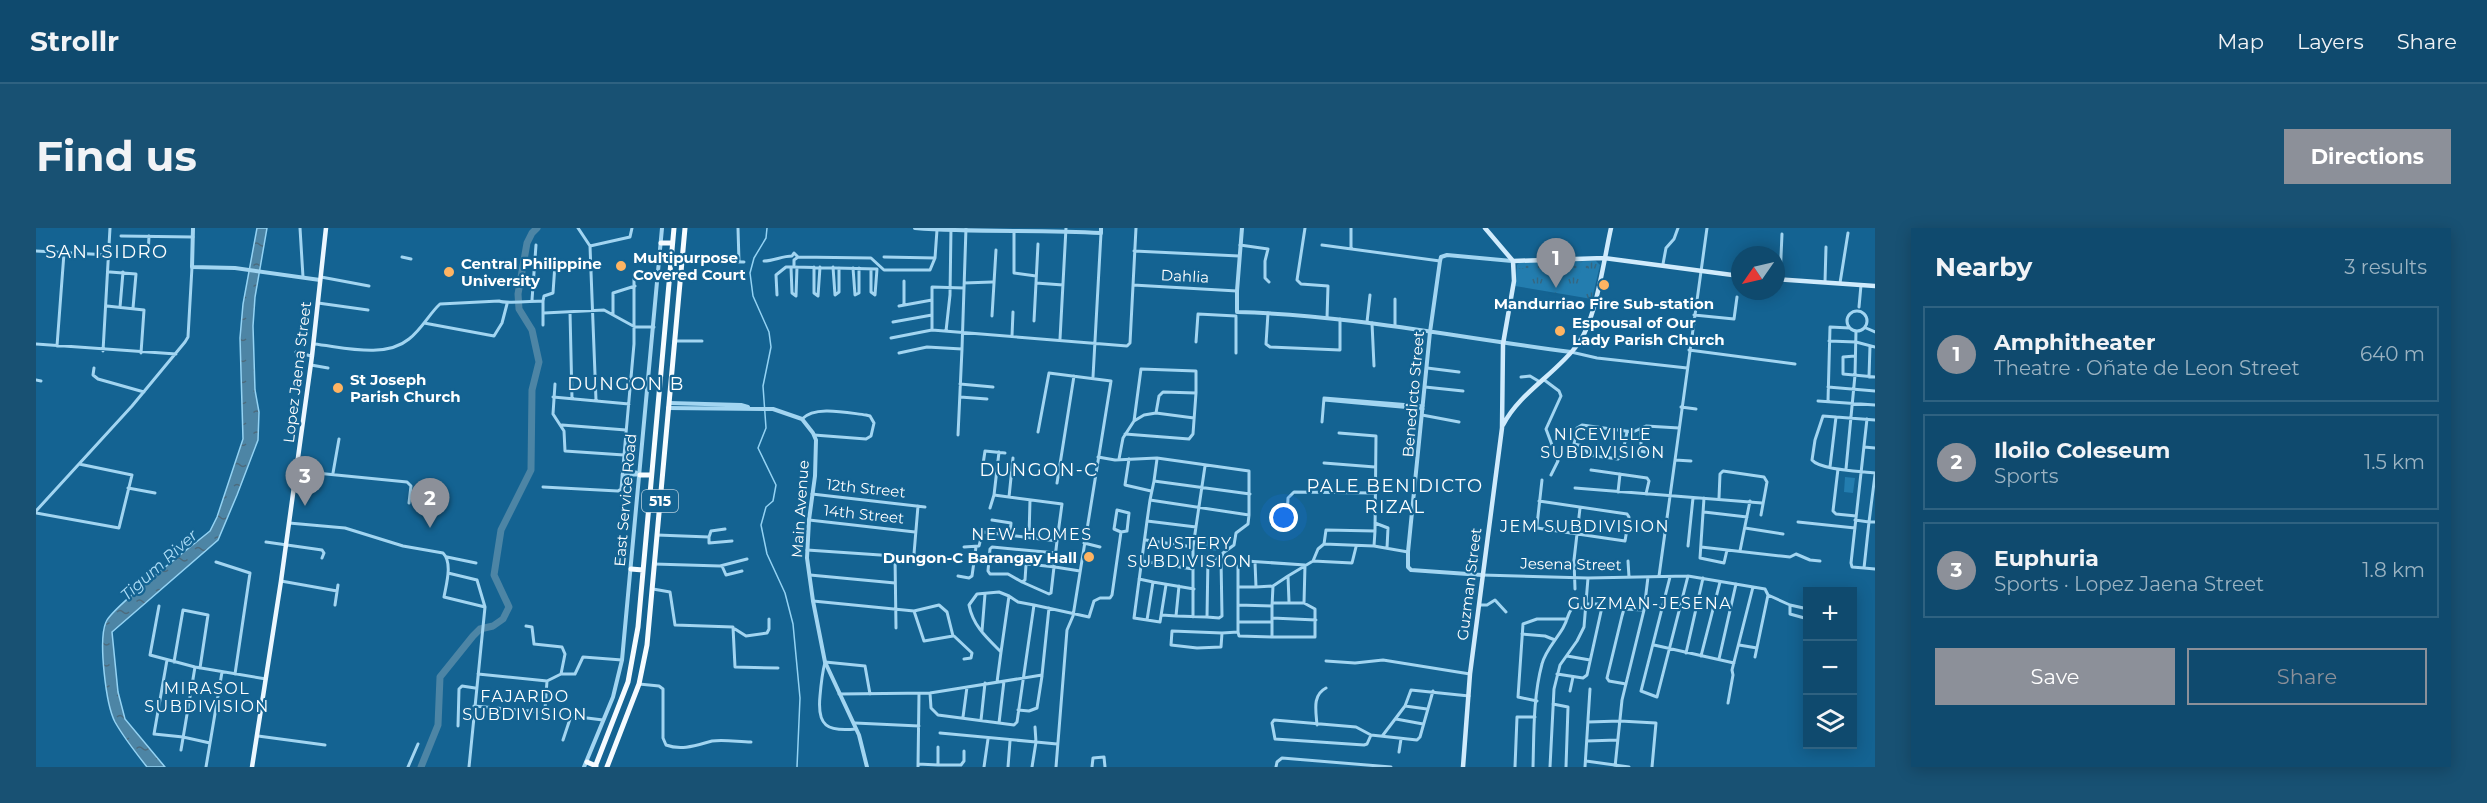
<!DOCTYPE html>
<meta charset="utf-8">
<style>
:root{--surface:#0f4a6e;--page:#185173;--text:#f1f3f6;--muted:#9bb3c2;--line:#2f6281;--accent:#8c9099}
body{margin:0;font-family:Montserrat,sans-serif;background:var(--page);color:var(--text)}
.controls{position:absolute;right:18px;bottom:18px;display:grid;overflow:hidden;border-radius:0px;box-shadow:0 3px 15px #0003}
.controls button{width:54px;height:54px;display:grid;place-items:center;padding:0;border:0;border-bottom:2px solid var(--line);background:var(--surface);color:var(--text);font:30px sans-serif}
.compass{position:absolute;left:1695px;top:18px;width:54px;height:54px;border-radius:50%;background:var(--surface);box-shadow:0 3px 15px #0003;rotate:236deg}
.you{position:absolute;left:1248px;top:290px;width:21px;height:21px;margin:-15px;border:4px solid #fff;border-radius:50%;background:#1a73e8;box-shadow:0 0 0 9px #1a73e833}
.badge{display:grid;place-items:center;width:39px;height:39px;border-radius:50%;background:var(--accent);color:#fff;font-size:20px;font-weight:700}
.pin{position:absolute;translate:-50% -50px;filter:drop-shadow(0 2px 3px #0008)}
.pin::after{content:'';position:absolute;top:32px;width:21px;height:18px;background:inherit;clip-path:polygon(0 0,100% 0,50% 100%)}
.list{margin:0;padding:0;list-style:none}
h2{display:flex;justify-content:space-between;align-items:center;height:78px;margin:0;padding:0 24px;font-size:26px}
h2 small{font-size:20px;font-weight:400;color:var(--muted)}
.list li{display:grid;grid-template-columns:39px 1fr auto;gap:18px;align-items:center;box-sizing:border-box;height:96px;margin:0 12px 12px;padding:0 12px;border:2px solid var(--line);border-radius:0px}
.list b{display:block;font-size:22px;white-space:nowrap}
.list p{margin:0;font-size:20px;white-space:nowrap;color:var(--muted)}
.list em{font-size:20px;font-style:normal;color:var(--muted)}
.actions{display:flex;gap:12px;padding:18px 24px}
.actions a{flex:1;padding:14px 0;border:2px solid var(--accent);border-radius:0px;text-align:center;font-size:21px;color:var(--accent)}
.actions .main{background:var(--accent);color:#fff}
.icon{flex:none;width:33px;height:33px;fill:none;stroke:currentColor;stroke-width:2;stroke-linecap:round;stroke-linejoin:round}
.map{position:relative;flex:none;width:1839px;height:539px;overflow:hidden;border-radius:0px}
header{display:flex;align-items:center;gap:36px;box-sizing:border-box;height:84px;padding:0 30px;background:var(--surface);border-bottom:2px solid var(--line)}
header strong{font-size:28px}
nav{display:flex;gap:33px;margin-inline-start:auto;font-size:21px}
.intro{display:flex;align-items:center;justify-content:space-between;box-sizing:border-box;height:144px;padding:0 36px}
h1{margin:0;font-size:42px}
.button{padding:15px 27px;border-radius:0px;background:var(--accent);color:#fff;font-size:21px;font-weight:700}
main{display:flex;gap:36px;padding:0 36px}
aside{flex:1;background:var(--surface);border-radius:0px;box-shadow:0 3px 15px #0003}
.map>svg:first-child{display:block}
.grass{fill:#237daf}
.park{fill:url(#park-tufts)}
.garden{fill:url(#garden-dots)}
.water{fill:url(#water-ripples);stroke:#94d3f4;stroke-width:1.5}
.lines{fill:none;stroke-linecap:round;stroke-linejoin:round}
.stream{stroke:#94d3f4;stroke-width:1.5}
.river{stroke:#4d85a5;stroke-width:7}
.minor{stroke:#a2d5f1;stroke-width:3}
.tertiary{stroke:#a2d5f1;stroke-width:4}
.secondary{stroke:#d0ebfc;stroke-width:4.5}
.primary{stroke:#ecf7ff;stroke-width:4.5}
.trunk{stroke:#f6fbff;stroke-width:5}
.poi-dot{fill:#ffb462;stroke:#146392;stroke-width:2}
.labels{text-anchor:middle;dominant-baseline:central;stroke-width:4.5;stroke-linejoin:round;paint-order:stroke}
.shield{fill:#146392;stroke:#b8d0de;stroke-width:1.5}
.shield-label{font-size:14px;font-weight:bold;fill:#fff}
.poi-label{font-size:15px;font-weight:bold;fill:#fff;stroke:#146392;text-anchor:start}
.street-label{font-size:15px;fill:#fff;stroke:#146392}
.neighbourhood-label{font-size:16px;letter-spacing:1.5px;fill:#fff;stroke:#146392}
.water-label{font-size:16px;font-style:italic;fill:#aedef8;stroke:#146392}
.quarter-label{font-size:18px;letter-spacing:1.5px;fill:#fff;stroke:#146392}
</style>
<header>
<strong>Strollr</strong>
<nav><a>Map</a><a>Layers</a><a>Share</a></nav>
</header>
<div class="intro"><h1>Find us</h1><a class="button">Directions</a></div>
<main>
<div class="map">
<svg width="1839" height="539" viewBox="0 0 1839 539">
<defs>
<pattern id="park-tufts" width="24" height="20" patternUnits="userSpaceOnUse" patternTransform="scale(1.5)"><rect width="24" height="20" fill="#237daf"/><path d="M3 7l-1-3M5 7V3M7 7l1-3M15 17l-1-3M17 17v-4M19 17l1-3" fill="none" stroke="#356782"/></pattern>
<pattern id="garden-dots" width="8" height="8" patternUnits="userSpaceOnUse" patternTransform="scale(1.5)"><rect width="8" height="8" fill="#237daf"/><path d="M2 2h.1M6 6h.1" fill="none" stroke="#356782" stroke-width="1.8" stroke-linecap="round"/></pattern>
<pattern id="water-ripples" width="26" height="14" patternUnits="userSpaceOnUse" patternTransform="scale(1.5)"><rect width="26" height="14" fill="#4d85a5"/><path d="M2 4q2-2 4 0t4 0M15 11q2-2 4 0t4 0" fill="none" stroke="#4d6b7d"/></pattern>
</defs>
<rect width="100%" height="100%" fill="#146392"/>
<path class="grass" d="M1809,249l10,1 -2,15 -9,-1z
M1168,312l16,1 -1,10 -16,-1z"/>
<path class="park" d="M1560,33l4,4 -8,34 -77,-13 2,-21 3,-3z"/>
<path class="garden" d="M1556,33l-6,9 -22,-1 1,-6z
M1486,34l27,1v6l-31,-1 1,-5z"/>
<path class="water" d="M221,0h10l-12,69 -2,29 2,64 4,22 -1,28 -21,55 -19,45 -106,92 6,60 7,27 40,48h-18c-11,-14 -23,-29 -32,-45 -9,-17 -17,-82 -9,-100 6,-15 86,-76 104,-91l7,-14 26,-78 -3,-101 3,-34z"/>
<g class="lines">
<path class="stream" d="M731,0l-1,10 -12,20 -4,15 3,23 16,36 2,15 -8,39 3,42 -8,20 18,37 -3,16 -7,6 -5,18 6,29 18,39 8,31 7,74 -3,69"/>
<path class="river" d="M385,539l17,-42 2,-48 33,-41 7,-7 13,-3 10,-7 6,-12 -15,-32 7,-45 30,-60 1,-80 7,-28 -7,-32 -13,-21 -1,-15 9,-51 5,-10 5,-5"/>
<path class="minor" d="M264,0l3,49
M542,0l12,18 6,154
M702,0l1,34
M1269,0l-8,52 4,4 27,2 -1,32
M978,3v42l22,3
M85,8l72,1
M1002,16l-2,39 27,2
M1204,17l28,4 -3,12v17l4,4
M1286,17l118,16
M554,18l40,-9 2,-9
M1315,20v-20
M0,23l73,4
M1098,23l105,5
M112,27l1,-19
M366,29l9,2
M848,29l51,1
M647,33l61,1
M728,33c10,0 18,-5 28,-5l2,-3 4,4
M1627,36l3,-16 8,-9 4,-11
M755,39l1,26 4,3 1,-29
M758,39l83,2 -2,26 -4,-3v-23
M778,39v26l4,3 2,-29
M797,39l2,28 4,-3v-24
M817,40l2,27 4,-2v-25
M74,44l26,2 -3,34
M285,49l48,9
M1744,51l2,-45
M1789,54l1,-35
M928,55l28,-1
M1804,55l8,-50
M1097,57l104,6
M741,67l-1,-20 10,-8h8v-7l4,-3 73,1 13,12h46l5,-12 2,-28
M496,72l4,-55
M507,73l1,-5 9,-3 2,-29
M282,75l50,7
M868,77v-24
M71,78l37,4 -3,43
M863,78l33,-6
M84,79l3,-35
M1823,79l2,-22
M1811 93a10 10 0 1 1 20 0a10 10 0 1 1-20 0Z
M534,84l2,87
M508,85l60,-3 31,17h19
M1232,85l-2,31 4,3 70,3v-31
M577,86v-21l22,-7
M1658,87l40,4 3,-22
M956,88l4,-66
M1200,89v36
M998,93l2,-38
M857,94l39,-7
M1331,94l3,-27
M388,95l70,13 8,-13 5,-19
M1336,95l2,43
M1359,98v-27
M1830,100l9,4
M896,102v-43l32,1
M910,103l4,-36 1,-67
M976,108l1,-24
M855,110l41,-8 195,16 3,-3 6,-115
M1024,111l6,-111
M638,113h28
M1793,113l27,1 19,5
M1160,114l2,-28 38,2
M0,116l140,10
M278,116c29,3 71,15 95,-5 13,-10 20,-25 31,-35l59,-3c7,3 33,0 44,0v24
M21,118l7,-93
M1653,122l106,14
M67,123l7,-123
M260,124l15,4
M1535,124l26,6 90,10
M863,125l28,-6 35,2 4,-121
M1819,128l-12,1v17l32,3
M275,137l17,3
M58,140l-1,7 5,4 46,13
M1391,140l32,4
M1105,141l55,2v22l-33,-1 -4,4 -3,17 -12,2 -10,6z
M1057,149l8,-144
M1485,149l9,-1 10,6
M1833,149l1,-31
M1507,151l16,12 2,5 -15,33 12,32 -7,14
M0,152l5,1
M519,156l-2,30 11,17 1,20 59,4
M924,156l33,3
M1389,159l38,4
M1792,159l47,4
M517,169l76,7
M924,169l27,2
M1288,172l99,9
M1782,173l57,4
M1792,173l2,-74 20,1
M1645,179l15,2
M1120,185l38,5
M1386,187l37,7
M766,191c13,-14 46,-6 64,-4l4,1 4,7 -3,13 -5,3 -52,-4
M1831,191l-16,144 1,4 12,1 5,-46h6
M1839,192l-52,-4 -8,24 -3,20c8,10 49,11 63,13
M1286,194l2,-24 99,8
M526,197l64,5
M1605,201v22l8,2
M1002,204l11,-59 62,8 -38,235 -6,14 -11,137
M1591,204l-5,24 -4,3 -29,-4 -6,-9 -9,-2 3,-16 5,-3 51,7 13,-6 33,2
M1089,206l64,5 4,-5 3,-41
M922,207l4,-86
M1828,219l11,1
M963,224l-5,43 68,9 -5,37
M1062,229l17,3 42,-2 92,13v44
M1083,231l4,-21 11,-17
M1093,231l-4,26 26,6
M1639,232l16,1
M1288,235l51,4
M1794,239l6,-50
M1802,241l-5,42 3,3 20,2
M1810,241l9,-94 1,-44
M1555,242l56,8 2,3 -3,13
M260,243l111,11 4,4 -2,17
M586,243l14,1 4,3
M946,243l3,-20 20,2
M297,245l6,-34
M586,247h16
M1118,253l3,-22
M1021,255l17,-107
M507,259l75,4 3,-2 13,-145v-66
M92,260l27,5
M1539,260l187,15
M1582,264l2,-18
M776,266l113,13
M973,269l4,-39
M1668,270l-4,60 24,5 3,-13
M1683,270l1,-24 3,-3 41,6 3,5 -6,33
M1114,272l4,-19 96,13
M1503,273l88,13 2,3 -4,24 -88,-13v-3l5,-45
M954,280l4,-13
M1081,282l12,3 -2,18 -6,1 -7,-3z
M0,283l96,-105 53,-64 3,-5 4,-70
M1668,284l43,5
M0,285l83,15 13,-53 -53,-11
M1251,291l1,-21 6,-6 80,1
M773,292l106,12
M956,292l19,3 -1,12
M1819,292l14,2 6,-47
M1111,293l-13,97 26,4 6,-37
M1762,294l57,6
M253,295l56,5 58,18 40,7c10,10 3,32 1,44l41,10
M1339,295l13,5 -1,20
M1709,300l38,6
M621,307l52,2 2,-6 14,-2
M673,309v6l23,-2
M993,309l1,-37
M1110,312l47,7
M230,314l56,8 2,3 -2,5
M1048,315l16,4
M1288,316l50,2 34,6
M1338,318l1,-15
M1652,318l5,-48
M928,319l15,-1 3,-12 2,-2 73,9 -6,52 -2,1 -27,-12
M1665,319l80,9 9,1 6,-3 14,6 10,1
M771,322l88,6
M1704,323l10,-50
M1158,328l27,3 2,-6 11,-8 2,-12 12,-9 1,-9 -99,-15 -3,21 49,6
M411,329l29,6
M953,332l66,7 25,4
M1106,333l51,8
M1277,333l39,2 4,-16
M1592,333l1,16
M180,334l34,11 -15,101
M1219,334l1,25 17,-1 -1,20
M618,336l66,2 27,-7
M990,337l-1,15 -3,2 -14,-8h-18l-2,-3 2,-22 2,-2 64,6
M686,338l4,9 16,-4
M1828,340l11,1
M412,345l29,7 8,27 -16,160
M774,347l85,8
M1446,347l106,3 100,-2 77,13 3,6 -13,62
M922,348l11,2 3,-2 4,-29
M1252,348l25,-15 5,-12 6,-5 2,-14 49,1 1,-95 -37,-3
M1623,348l48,-348
M1634,349l-29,114 16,6 31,-121
M1103,351l14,3 -6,38
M245,353l56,10
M1117,354l41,7
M1237,358l15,-10 1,26
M1202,359h18
M617,361l17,3 5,33 58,2 2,40 43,1
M1539,361l-1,-29 6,-52
M1732,367l22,10 18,4
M777,373l101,10 25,-6 8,7 6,24 -29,5 -10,-30
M1236,375h32
M299,377l3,-20
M998,377l55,12 5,-16 6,-3h10l2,-3 9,-63
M1202,377l34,1v31h43v-28l-11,-6 1,-38 -59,-4 -7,4 -1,2v65l1,4 33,1
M1443,377h8l8,-5 11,12
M1754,377v9l18,5
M123,378l-9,49 45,12 71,12
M1126,387l14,1 3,-30
M1140,388l31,1 1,-60
M1157,389v-70l12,-81
M1171,389l12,1 3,-2 -1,-57
M1236,390l44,2
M1202,394h33
M490,398l6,1 2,17 28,3 3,7 -4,20
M860,400l-1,-72 17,1 2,-3 4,-48
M699,401l11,7 21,-3 2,-4v-10
M946,403l3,-37
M1136,403l50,2 -1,14 -24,1 -26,-3z
M1186,405l16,-1
M1486,406l23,2 10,4
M918,408l18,17 -1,5 -7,1
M1618,417l80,18
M1703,417l18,3
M1650,425l17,-75
M1531,428l23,4
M1665,428l19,-74
M1683,431l17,-75
M131,432l-13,74 29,3 27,6
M1290,433l29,2 28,-3 87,14
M138,434l9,-52 25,5 -8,53
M442,446l69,7 14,-7h14l8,-17 39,3
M1521,446l26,4 4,-3 15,-68 -3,-3h-12
M968,453l-5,42 15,2 3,-3 17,-117 -16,-3 -9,-6
M961,454l4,-30c-14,-14 -28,-26 -32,-47l8,-11 22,-2 10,4 -8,56
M603,456l20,2 4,3v49l3,7c16,6 31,0 46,-4 12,-2 27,1 39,1
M1590,456l-17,-3 -2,-3 15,-62 2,-7 20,1
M1534,463l3,-14
M894,465l1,15 7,7 61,8
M803,466l91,-1 112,-18 7,-67
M1501,473l-19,-4 5,-73 14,-5h30
M1692,475l5,-28 -1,-5 21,-83
M1517,476l15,3 -2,60
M438,478l67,6 4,-3 2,-28
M1369,478l22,3
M982,482l11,1 8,-3 5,-32
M927,489l4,-30
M1360,491l27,5
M945,492l4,-37
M1552,494l32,-1 36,2 -4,44
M819,495l64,3
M1281,497c-1,-14 -5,-30 9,-37
M422,498l1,-37 3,-3 13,2
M820,501c-29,3 -39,-3 -36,-33 1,-12 2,-22 5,-34l40,4 5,28
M904,505l96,9 -1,-15
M1335,507l-4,9 -3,1 -89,-6 -3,-16 2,-3 82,7 15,8 46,5 3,-3 13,-46
M1347,507l22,-29 6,-16 58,6
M222,508l67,9
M527,512l8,-24 32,4
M1551,513l30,-1
M902,519v18h23l3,-4v-10
M145,522l14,-83
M1363,524l2,-13
M1550,533l43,6
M882,536l20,1
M170,539l16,-95
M372,539l10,-23
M882,539l1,-73
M948,539l4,-28
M972,539l2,-26
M996,539l4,-25 21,2
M1056,539l1,-9 11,-1 1,10
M1240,539l1,-5 5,-4 109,9
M1479,539l2,-50h18
M1497,539c1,-33 0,-70 9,-103 3,-13 14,-24 21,-36 9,-16 2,-22 23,-20
M1514,539l4,-78 6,-24 17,-24 7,-14 4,-49
M1549,539l5,-78
M1579,539l7,-67 22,-90 4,-33"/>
<path class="tertiary" d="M157,0l-1,39 43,1 85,12
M879,0c62,5 124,1 186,5v-5
M1206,0l-5,63v21c113,3 223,26 334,40
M633,175l72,2 7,2
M632,180l105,1 29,10 11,14 3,7 -1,36 -6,44 -2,38 6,43 12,61 34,73 8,32
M1446,347l-71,-5 -3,-3v-15l22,-220 10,-71 1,-4 6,-2 65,6
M548,539l29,-70 9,-37 40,-432"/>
<path class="secondary" d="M1449,0l28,33
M1477,33l91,-3 136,18
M1740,51l99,7
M1467,197c17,-33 53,-51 75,-81 18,-24 26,-85 33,-116
M1427,539l7,-93 32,-246 1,-84 11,-63 -1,-20"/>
<path class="primary" d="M216,539l29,-186 31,-225 14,-128"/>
<path class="trunk" d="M625,15h11
M604,247h11
M595,341l12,1
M551,534l9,4
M559,539l33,-85 10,-55 36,-399
M571,539l32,-83 8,-39 38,-417"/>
</g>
<g class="poi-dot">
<circle cx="585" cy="38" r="6"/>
<circle cx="413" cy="44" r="6"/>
<circle cx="1568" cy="57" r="6"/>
<circle cx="1524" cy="103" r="6"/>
<circle cx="302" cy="160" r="6"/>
<circle cx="1053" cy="329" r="6"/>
</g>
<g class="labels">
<rect class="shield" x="606" y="262" width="36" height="22" rx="4.5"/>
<g class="shield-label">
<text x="624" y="273">515</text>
</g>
<g class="poi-label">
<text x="597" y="29">Multipurpose<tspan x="597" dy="17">Covered Court</tspan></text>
<text x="425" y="35">Central Philippine<tspan x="425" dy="17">University</tspan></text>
<text x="1568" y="75" text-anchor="middle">Mandurriao Fire Sub-station</text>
<text x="1536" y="94">Espousal of Our<tspan x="1536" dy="17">Lady Parish Church</tspan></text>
<text x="314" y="151">St Joseph<tspan x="314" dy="17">Parish Church</tspan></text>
<text x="1041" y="329" text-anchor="end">Dungon-C Barangay Hall</text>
</g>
<g class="street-label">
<text transform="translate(1149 48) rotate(3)">Dahlia</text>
<text transform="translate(261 144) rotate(-83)">Lopez Jaena Street</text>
<text transform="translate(1377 166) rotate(-85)">Benedicto Street</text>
<text transform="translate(830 260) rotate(6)">12th Street</text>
<text transform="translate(589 272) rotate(-85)">East Service Road</text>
<text transform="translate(764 281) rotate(-86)">Main Avenue</text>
<text transform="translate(828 286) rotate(6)">14th Street</text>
<text transform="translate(1535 336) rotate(1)">Jesena Street</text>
<text transform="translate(1433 356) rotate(-83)">Guzman Street</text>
</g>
<g class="neighbourhood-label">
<text x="1567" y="206">NICEVILLE<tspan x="1567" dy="18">SUBDIVISION</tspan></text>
<text x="1549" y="298">JEM SUBDIVISION</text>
<text x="996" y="306">NEW HOMES</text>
<text x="1154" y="315">AUSTERY<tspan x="1154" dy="18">SUBDIVISION</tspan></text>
<text x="1614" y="375">GUZMAN-JESENA</text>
<text x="171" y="460">MIRASOL<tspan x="171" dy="18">SUBDIVISION</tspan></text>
<text x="489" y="468">FAJARDO<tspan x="489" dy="18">SUBDIVISION</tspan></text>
</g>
<g class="water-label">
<text transform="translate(123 337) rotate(-42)">Tigum River</text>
</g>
<g class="quarter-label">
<text x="71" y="24">SAN ISIDRO</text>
<text x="590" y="156">DUNGON B</text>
<text x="1003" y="242">DUNGON-C</text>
<text x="1359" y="258">PALE BENIDICTO<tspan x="1359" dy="21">RIZAL</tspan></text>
</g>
</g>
</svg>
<div class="controls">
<button>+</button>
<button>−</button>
<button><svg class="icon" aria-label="layers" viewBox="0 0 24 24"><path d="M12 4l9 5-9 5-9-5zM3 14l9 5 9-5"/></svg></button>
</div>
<svg class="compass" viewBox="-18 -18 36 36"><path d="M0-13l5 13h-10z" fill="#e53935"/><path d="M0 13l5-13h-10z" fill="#9bb3c2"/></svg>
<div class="you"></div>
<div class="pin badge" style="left:1520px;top:60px">1</div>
<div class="pin badge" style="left:394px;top:300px">2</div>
<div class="pin badge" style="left:269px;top:278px">3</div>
</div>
<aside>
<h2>Nearby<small>3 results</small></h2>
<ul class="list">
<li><span class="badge">1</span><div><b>Amphitheater</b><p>Theatre · Oñate de Leon Street</p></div><em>640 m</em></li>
<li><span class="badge">2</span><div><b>Iloilo Coleseum</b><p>Sports</p></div><em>1.5 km</em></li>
<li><span class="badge">3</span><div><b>Euphuria</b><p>Sports · Lopez Jaena Street</p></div><em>1.8 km</em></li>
</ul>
<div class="actions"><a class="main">Save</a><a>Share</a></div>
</aside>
</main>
